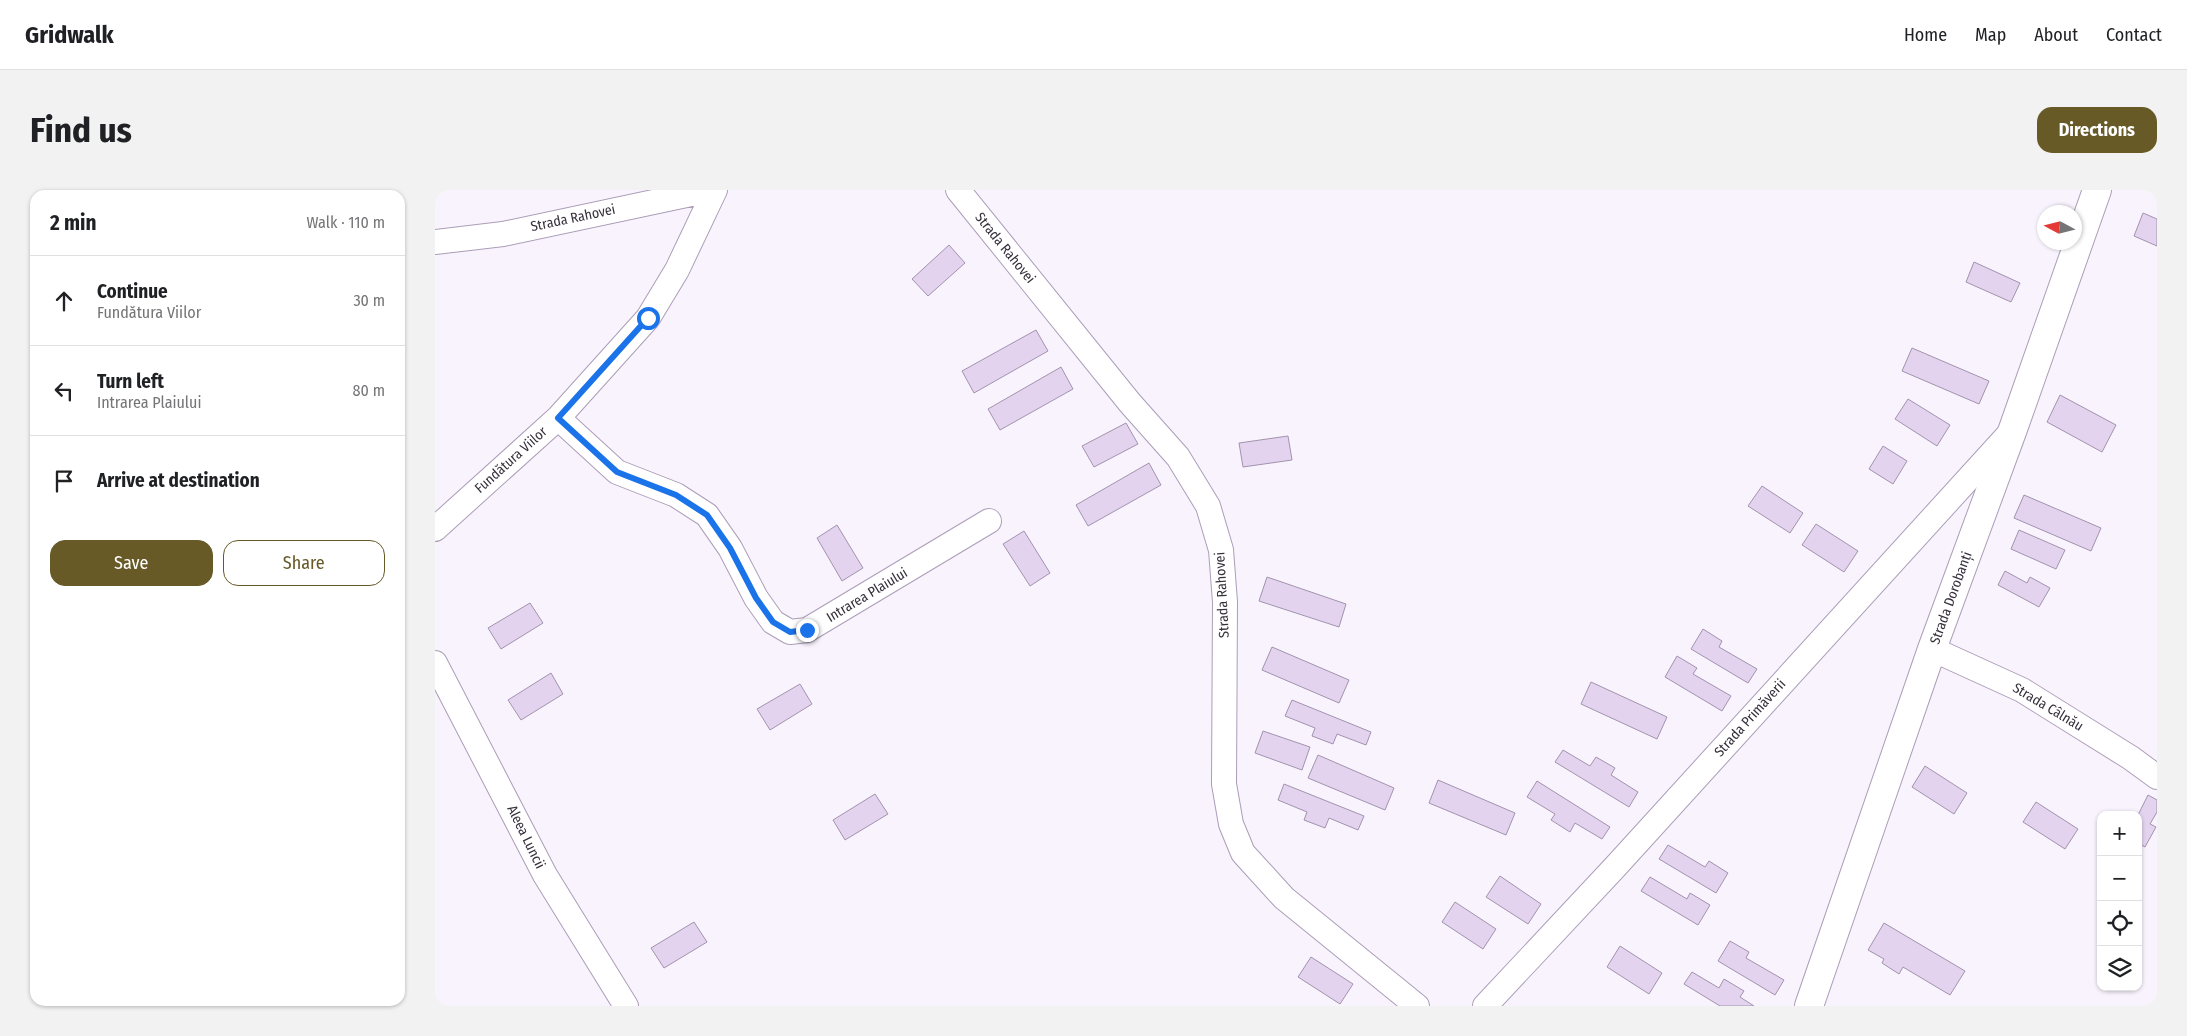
<!DOCTYPE html>
<meta charset="utf-8">
<style>
:root{--surface:#fff;--page:#f2f2f2;--text:#202124;--muted:#757577;--line:#e0e0e0;--accent:#675a27}
body{margin:0;font-family:"Fira Sans Condensed",sans-serif;background:var(--page);color:var(--text)}
.controls{position:absolute;right:15px;bottom:15px;display:grid;overflow:hidden;border-radius:10px;box-shadow:0 1px 4px #0004}
.controls button{width:45px;height:45px;display:grid;place-items:center;padding:0;border:0;border-bottom:1px solid var(--line);background:var(--surface);color:var(--text);font:25px sans-serif}
.compass{position:absolute;left:1602px;top:15px;width:45px;height:45px;border-radius:50%;background:var(--surface);box-shadow:0 1px 4px #0004;rotate:277deg}
.stop{position:absolute;width:15px;height:15px;margin:-11px;border:4px solid #1a73e8;border-radius:50%;background:#fff}
.stop.end{background:#1a73e8;border-color:#fff;box-shadow:0 1px 5px #0008}
.list{margin:0;padding:0;list-style:none}
h2{display:flex;justify-content:space-between;align-items:center;height:65px;margin:0;padding:0 20px;font-size:21px}
h2 small{font-size:16px;font-weight:400;color:var(--muted)}
.list li{display:grid;grid-template-columns:32px 1fr auto;gap:15px;align-items:center;box-sizing:border-box;height:90px;padding:0 20px;border-top:1px solid var(--line)}
.list b{display:block;font-size:19px;white-space:nowrap}
.list p{margin:0;font-size:16px;white-space:nowrap;color:var(--muted)}
.list em{font-size:16px;font-style:normal;color:var(--muted)}
.actions{display:flex;gap:10px;padding:15px 20px}
.actions a{flex:1;padding:11px 0;border:1px solid var(--accent);border-radius:15px;text-align:center;font-size:18px;color:var(--accent)}
.actions .main{background:var(--accent);color:#fff}
.icon{flex:none;width:28px;height:28px;fill:none;stroke:currentColor;stroke-width:2;stroke-linecap:round;stroke-linejoin:round}
.map{position:relative;flex:none;width:1722px;height:816px;overflow:hidden;border-radius:15px}
header{display:flex;align-items:center;gap:30px;box-sizing:border-box;height:70px;padding:0 25px;background:var(--surface);border-bottom:1px solid var(--line)}
header strong{font-size:24px}
nav{display:flex;gap:28px;margin-inline-start:auto;font-size:18px}
.intro{display:flex;align-items:center;justify-content:space-between;box-sizing:border-box;height:120px;padding:0 30px}
h1{margin:0;font-size:35px}
.button{padding:12px 22px;border-radius:15px;background:var(--accent);color:#fff;font-size:18px;font-weight:700}
main{display:flex;gap:30px;padding:0 30px}
aside{flex:1;background:var(--surface);border-radius:15px;box-shadow:0 1px 4px #0004}
.map>svg:first-child{display:block}
.building{fill:#e3d3ef;stroke:#a193ad}
.lines{fill:none;stroke-linecap:round;stroke-linejoin:round}
.street-casing{stroke:#ac9db8;stroke-width:26}
.secondary-casing{stroke:#ac9db8;stroke-width:30}
.street{stroke:#fff;stroke-width:24}
.secondary{stroke:#fff;stroke-width:28}
.route{stroke:#1a73e8;stroke-width:6}
.labels{text-anchor:middle;dominant-baseline:central;stroke-width:4.5;stroke-linejoin:round;paint-order:stroke}
.street-label{font-size:14px;fill:#36303b;stroke:#fff}
</style>
<header>
<strong>Gridwalk</strong>
<nav><a>Home</a><a>Map</a><a>About</a><a>Contact</a></nav>
</header>
<div class="intro"><h1>Find us</h1><a class="button">Directions</a></div>
<main>
<aside>
<h2>2 min<small>Walk · 110 m</small></h2>
<ul class="list">
<li><svg class="icon" aria-label="ahead" viewBox="0 0 24 24"><path d="M12 20V5M6 11l6-6 6 6"/></svg><div><b>Continue</b><p>Fundătura Viilor</p></div><em>30 m</em></li>
<li><svg class="icon" aria-label="left" viewBox="0 0 24 24"><path d="M17 20v-9H6M10 6l-5 5 5 5"/></svg><div><b>Turn left</b><p>Intrarea Plaiului</p></div><em>80 m</em></li>
<li><svg class="icon" aria-label="arrive" viewBox="0 0 24 24"><path d="M6 21V4h12l-3 4 3 4H6"/></svg><div><b>Arrive at destination</b></div></li>
</ul>
<div class="actions"><a class="main">Save</a><a>Share</a></div>
</aside>
<div class="map">
<svg width="1722" height="816" viewBox="0 0 1722 816">
<rect width="100%" height="100%" fill="#f9f3fe"/>
<path class="building" d="M1708,23l14,6v27l-23,-10z
M514,55l16,18 -37,33 -16,-17z
M1539,72l46,21 -9,19 -45,-20z
M601,140l12,21 -74,42 -12,-22z
M1477,158l77,33 -10,23 -77,-33z
M626,177l12,22 -73,41 -12,-21z
M1625,205l56,30 -14,27 -55,-30z
M1473,209l42,26 -13,21 -42,-27z
M691,233l12,21 -44,23 -12,-21z
M853,246l4,24 -49,7 -4,-24z
M1448,256l24,15 -14,23 -24,-15z
M714,273l12,22 -73,41 -12,-21z
M1327,296l41,27 -13,20 -42,-27z
M1589,305l77,33 -10,23 -77,-33z
M1381,334l42,27 -14,21 -42,-27z
M402,335l26,43 -21,13 -25,-43z
M1584,340l46,20 -9,19 -45,-20z
M589,341l26,42 -20,13 -27,-42z
M1570,381l22,12 3,-6 20,11 -11,19 -41,-22z
M832,387l79,27 -7,23 -80,-26z
M95,413l13,20 -42,26 -13,-21z
M1268,439l19,12 -3,6 38,22 -9,14 -57,-34z
M837,457l77,33 -10,23 -77,-33z
M1242,466l20,12 -4,6 38,22 -9,15 -57,-34z
M116,483l12,21 -42,26 -13,-20z
M1156,492l76,35 -10,22 -76,-35z
M365,494l12,20 -42,26 -13,-21z
M857,510l79,32 -5,13 -29,-11 -4,10 -21,-8 3,-8 -30,-12z
M828,541l47,16 -8,23 -47,-17z
M1128,560l27,16 6,-9 19,11 -4,7 27,17 -9,15 -74,-45z
M883,565l76,33 -9,22 -77,-32z
M1490,576l42,27 -13,21 -42,-27z
M1003,590l77,33 -9,22 -77,-32z
M1102,591l73,46 -8,12 -27,-16 -5,9 -19,-12 4,-6 -28,-17z
M849,594l80,32 -6,14 -29,-12 -4,10 -21,-8 3,-8 -29,-12z
M440,604l13,20 -43,26 -12,-20z
M1713,605l9,5v12l-7,12 6,3 -11,20 -7,-4v-28z
M1601,612l42,27 -13,20 -42,-27z
M1233,655l37,22 4,-6 19,12 -12,20 -57,-34z
M1065,686l41,28 -13,20 -42,-27z
M1215,687l37,22 3,-6 20,12 -12,20 -57,-34z
M1020,712l41,27 -13,20 -41,-27z
M259,732l13,20 -43,26 -13,-20z
M1449,733l81,48 -15,24 -47,-28 -4,7 -17,-11 2,-4 -16,-9z
M1295,751l19,11 -3,6 38,22 -9,15 -57,-34z
M1185,756l42,27 -13,21 -42,-27z
M876,767l42,27 -13,20 -42,-27z
M1257,782l27,16 5,-9 20,12 -4,6 14,9h-34l-36,-22z"/>
<g class="lines">
<g class="street-casing">
<path id="street" d="M523,0l172,213 48,54 30,49 13,44 4,52 -1,182 7,40 12,29 41,45 133,108
M0,52l68,-8 207,-44
M123,228l59,54 59,23 31,20 23,33 26,50 17,24 17,10 17,-2 182,-109
M0,339l123,-111 90,-100 29,-48 38,-80
M1497,459l90,41 109,68 26,19
M0,473l110,212 81,131
M1050,816l131,-140 393,-432"/>
</g>
<g class="secondary-casing">
<path id="secondary" d="M1374,816l123,-357 81,-220 84,-239"/>
</g>
<use href="#street" class="street"/>
<use href="#secondary" class="secondary"/>
</g>
<g class="lines">
<path class="route" d="M213,128l-90,100 59,54 59,23 31,20 23,33 26,50 17,24 17,10 17,-2"/>
</g>
<g class="labels">
<g class="street-label">
<text transform="translate(138 28) rotate(-12)">Strada Rahovei</text>
<text transform="translate(570 58) rotate(51)">Strada Rahovei</text>
<text transform="translate(76 270) rotate(-42)">Fundătura Viilor</text>
<text transform="translate(432 405) rotate(-31)">Intrarea Plaiului</text>
<text transform="translate(787 405) rotate(-93)">Strada Rahovei</text>
<text transform="translate(1516 408) rotate(-70)">Strada Dorobanți</text>
<text transform="translate(1613 517) rotate(31)">Strada Câlnău</text>
<text transform="translate(1315 528) rotate(-48)">Strada Primăverii</text>
<text transform="translate(91 647) rotate(64)">Aleea Luncii</text>
</g>
</g>
</svg>
<div class="controls">
<button>+</button>
<button>−</button>
<button><svg class="icon" aria-label="locate" viewBox="0 0 24 24"><circle cx="12" cy="12" r="6"/><path d="M12 2v4M12 18v4M2 12h4M18 12h4"/></svg></button>
<button><svg class="icon" aria-label="layers" viewBox="0 0 24 24"><path d="M12 4l9 5-9 5-9-5zM3 14l9 5 9-5"/></svg></button>
</div>
<svg class="compass" viewBox="-18 -18 36 36"><path d="M0-13l5 13h-10z" fill="#e53935"/><path d="M0 13l5-13h-10z" fill="#757577"/></svg>
<div class="stop" style="left:213px;top:128px"></div>
<div class="stop end" style="left:372px;top:440px"></div>
</div>
</main>
